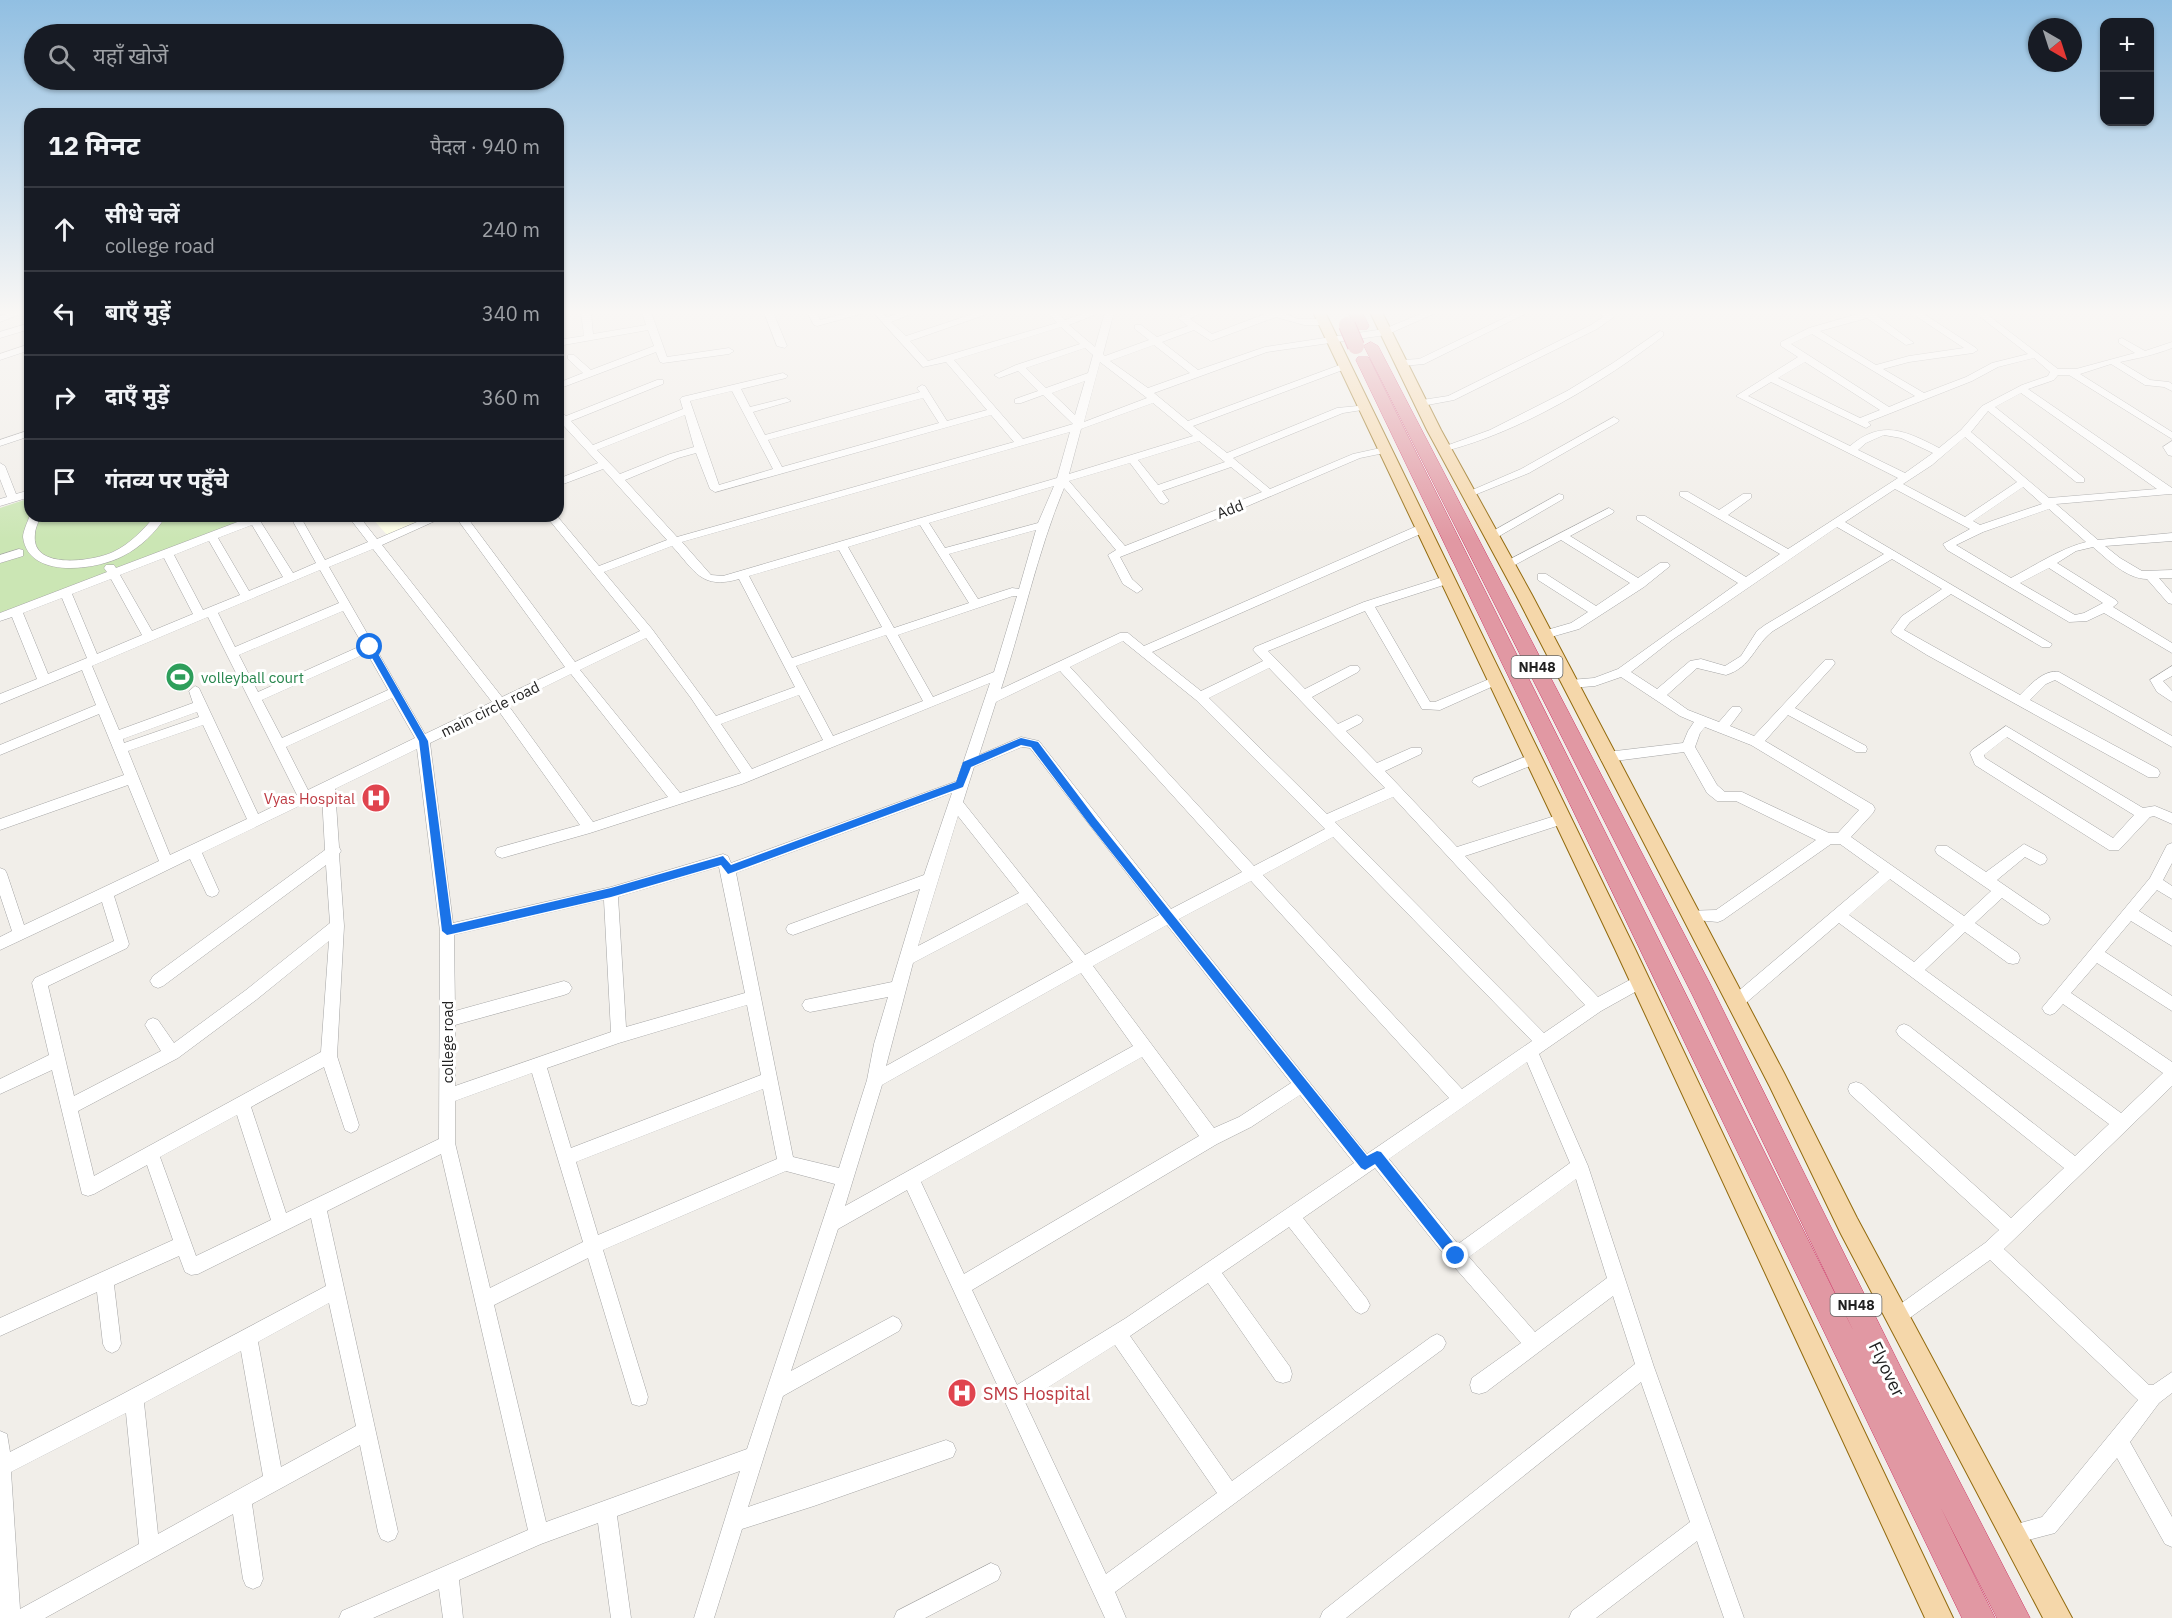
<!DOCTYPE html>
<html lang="hi">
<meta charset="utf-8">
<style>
:root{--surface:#171b24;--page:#242831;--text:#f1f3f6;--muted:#9ea1a6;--line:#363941}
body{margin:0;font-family:"IBM Plex Sans","Noto Sans Devanagari",sans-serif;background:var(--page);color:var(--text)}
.controls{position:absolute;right:18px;top:18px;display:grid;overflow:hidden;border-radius:12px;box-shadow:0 2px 4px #0004}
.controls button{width:54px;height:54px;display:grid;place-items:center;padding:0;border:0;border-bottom:2px solid var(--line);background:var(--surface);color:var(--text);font:30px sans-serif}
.compass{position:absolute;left:2028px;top:18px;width:54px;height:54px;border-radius:50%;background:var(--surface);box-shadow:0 2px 4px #0004;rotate:141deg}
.stop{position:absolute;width:18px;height:18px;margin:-14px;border:4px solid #1a73e8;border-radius:50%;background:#fff}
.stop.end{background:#1a73e8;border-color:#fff;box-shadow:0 2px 6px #0008}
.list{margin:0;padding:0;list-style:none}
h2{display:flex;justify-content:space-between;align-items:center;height:78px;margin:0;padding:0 24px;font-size:26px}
h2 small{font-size:20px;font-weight:400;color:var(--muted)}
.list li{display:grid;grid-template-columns:39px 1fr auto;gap:18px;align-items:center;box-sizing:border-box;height:84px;padding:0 24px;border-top:2px solid var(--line)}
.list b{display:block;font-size:22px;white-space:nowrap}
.list p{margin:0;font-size:20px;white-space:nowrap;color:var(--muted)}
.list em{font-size:20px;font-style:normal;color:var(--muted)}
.icon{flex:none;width:33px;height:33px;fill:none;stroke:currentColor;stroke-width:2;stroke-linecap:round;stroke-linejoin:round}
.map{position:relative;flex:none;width:2172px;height:1618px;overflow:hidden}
.search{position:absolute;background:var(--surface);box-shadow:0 2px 4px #0004;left:24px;top:24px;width:540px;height:66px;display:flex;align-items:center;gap:15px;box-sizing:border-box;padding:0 21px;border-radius:33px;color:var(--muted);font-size:22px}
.panel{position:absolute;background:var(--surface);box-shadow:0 2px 4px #0004;left:24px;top:108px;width:540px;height:414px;border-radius:18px}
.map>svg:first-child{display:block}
.education{fill:#fcfde6}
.grass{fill:#cbe6b4}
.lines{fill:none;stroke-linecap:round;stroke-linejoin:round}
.minor-casing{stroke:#a5a5a5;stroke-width:1}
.major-casing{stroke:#926a0d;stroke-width:2}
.highway-casing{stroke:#cd3866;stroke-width:1}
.minor{fill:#fff;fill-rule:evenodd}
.major{fill:#f5d7aa;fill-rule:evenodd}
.highway{fill:#e198a3;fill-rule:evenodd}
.highway-bridge-casing{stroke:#cd3866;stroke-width:18;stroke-linecap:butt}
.highway-bridge{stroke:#e198a3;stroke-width:16}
.route{fill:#1a73e8}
.labels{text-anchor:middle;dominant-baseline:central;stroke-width:6;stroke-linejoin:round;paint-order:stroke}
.shield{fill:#fff;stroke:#646464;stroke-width:1.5}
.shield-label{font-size:14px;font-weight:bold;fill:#212121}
.street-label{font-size:15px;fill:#212121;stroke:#fff}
.leisure-label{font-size:15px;fill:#27864d;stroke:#fff;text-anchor:start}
.health-label{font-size:15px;fill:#be3a42;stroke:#fff;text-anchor:end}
.near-street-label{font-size:18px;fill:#212121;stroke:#fff}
.near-health-label{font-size:18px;fill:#be3a42;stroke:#fff;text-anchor:start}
</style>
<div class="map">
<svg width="2172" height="1618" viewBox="0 0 2172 1618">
<rect width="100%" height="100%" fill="#f1eee9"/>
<path class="education" d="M370,516h70l-52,20z"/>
<path class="grass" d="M30,498v18h205l4,7 -239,90v-105z"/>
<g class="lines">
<g class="minor-casing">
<path id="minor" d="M12,312h14l-26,10v-6z
M581,312h10l2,22 53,-9 -4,-13h9l16,45 62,-9 5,3 -5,3 -66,9 -3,-1 -4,-10 -98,37v-6l25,-10 -15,-14v-4h6l17,15 63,-24 -6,-16 -90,16v-6l26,-4z
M764,312h9l14,34 -2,2 -8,-2z
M807,312h9l4,8 31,-8h17l-51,14 -3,-1z
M873,312h9l5,5 15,-5h14l-25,10 15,14 73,-24h14l-83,29 18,20 129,-38 -9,-11h9l8,8 23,-8h14l-33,13 26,22 10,-35h9l-11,42 2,2 44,-16 -14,-11v-4h6l16,12 31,-11 -10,-8 11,-6h13l-12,7 22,15 58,-22h11l17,7h26l5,3 -5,3h-20l-28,-8 -65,24 -17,-11 -32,12 36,28 67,-23 119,-18 41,-17h13l-52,23 -119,17 -113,41 34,28 157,-58 3,1v4l-155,58 34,27 110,-45 31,-3v4l-25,4 -110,45 37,31 83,-35 32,-7 5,3 -1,2 -29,6 -124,53 -116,46 12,22 11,10 -6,4 -14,-9 -15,-29 8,-5 -52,-62c-27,65 -41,134 -63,201l119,-56h8l16,13 273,-120h8v6l-273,120 49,39 62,-30 -10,-11 2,-3 109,-45 82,-26 6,4 -2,3 -75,24 55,95h5l59,-25 6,4 -2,3 -58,26 -18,-1 -57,-98 -97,40 37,38 45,-23h8l2,3 -2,3 -46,25 26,27 19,-9 4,2 2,3 -2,3 -15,8 31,32 34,-15h10l1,3 -1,3 -36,17 72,76 104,-33 5,1 2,4 -2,4 -101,33 133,141 41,-22 5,2 3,5 -3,5 -43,24 -62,43 49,112 66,201 90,251h-20l-27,-77 -101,77h-27l3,-7 118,-89 -49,-140 -295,236h-26l3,-7 312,-247 -22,-68 -127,96 -7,2 -7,-2 -2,-7 2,-7 49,-35 -71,-81 -75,-94 -72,50 64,81 3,6 -3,6 -6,3 -6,-3 -66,-84 -67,46 68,94 2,7 -2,7 -7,2 -7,-2 -68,-98 -78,53 102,145 199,-144 6,-3 6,3 3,6 -3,6 -328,243 11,26h-21l-198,-428 -69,39 -47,142 102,-55 6,3 3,6 -3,6 -116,65 -35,111 198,-67 7,3 3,7 -3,7 -139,49 -72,23 -28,89h-20l46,-147 -123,45 14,102h-20l-13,-95 -57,21 -82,36 4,38h-20l-4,-29 -66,29h-34l3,-7 186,-81 -87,-376 -114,57 71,321 -3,7 -7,3 -7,-3 -3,-7 -18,-87 -108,59 11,75 -3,7 -7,3 -7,-3 -3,-7 -10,-65 -188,104h-45v-187l7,3 3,18 105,-54 211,-112 -15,-68 -113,56 -7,1 -6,-3 -6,-16 -65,29 7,59 -3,6 -6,3 -6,-3 -3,-6 -6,-52 -97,44v-18l173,-78 -26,-75 -53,29 -6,2 -6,-2 -30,-124 -52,24v-15l49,-24 -17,-72 3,-5 79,-37 -12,-39 -102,48v-13l12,-6 -12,-36v-27l5,2 2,4 17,51 135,-64 -31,-76 -128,45v-11l124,-44 -25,-61 -99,41v-10l96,-40 -14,-35 -82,34v-10l37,-15 -25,-62 -12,4v-8l107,-41 -3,-4 2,-3h8l2,3 132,-50 -1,-2h10l36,57 23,-10 -26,-47h10l25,44 43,-18 -20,-26h11l18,23 54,-23h15l-64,29 120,152 63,-30 -110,-151h11l109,146 65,-31 -94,-115h11l42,50 68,-26 -64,-71 -45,17v-7l40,-16 -35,-38 -5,1v-16l8,6 91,-36h6v4l-92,37 22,24 90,-36 -3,-10 2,-2 101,-24 5,3 -2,2 -45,11 9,18 36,-9 5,3 -38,11 12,23 155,-43 -3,-4 5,-3 3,1 22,35 40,-11 -41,-48 -23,5zM1061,327l19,17 -64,21 -22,10 5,3 19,-7 20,20 -23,8v4h6l22,-8 30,29 -50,15 -69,-79zM1154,345l36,28 -42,15 -38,-27zM1085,348l8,7 -5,18 -42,15 -20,-20zM1100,362l47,36 -63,24zM1085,381l-10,34 -23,-22zM732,391l41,78 -54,16 -29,-84zM923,398l16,25 -157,44 -14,-27zM1153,403l40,33 -124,38 12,-45zM685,415l9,32 -24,7 -50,20 -23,-24zM991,415l23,27 -337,95 -52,-57 53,-22 18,-5 14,36 5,3zM1070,432l-13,46 -334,98 -12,-1 -29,-33zM1199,441l26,21 -67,23 -20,-25zM1130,463l30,40 4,1 5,-3 -7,-10 69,-24 31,25 -137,54 -56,-65zM1054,486l-16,37 -93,25 -16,-25zM252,525l31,52 -34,14 -31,-53zM920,525l49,78 -75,25 -46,-81zM1036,530l-17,59 -7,-1 -34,11 -29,-45zM209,541l31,54 -37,15 -29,-55zM672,546c23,25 29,44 67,33l56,108 -79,29 -64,-87 -48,-57zM373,549l119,153 -67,32 -96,-167zM839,550l43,77 -90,31 -43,-82zM164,558l29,56 -41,17 -32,-56zM320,570l19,33 -104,44 -17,-34zM111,579l31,56 -45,19 -25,-60zM1013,596h4l-23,76 -61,25 -35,-62zM62,598l25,60 -39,16 -25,-61zM343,611l20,34 -105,47 -19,-37zM208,617l89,178 -39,19 -59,-126 -4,-2 -6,5 4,12 -74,27 -27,-64zM886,635l37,66 -90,35 -37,-70zM646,638l45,60 50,75 -61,20 -100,-123zM1123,641l73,59 129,129 -71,37 -184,-199zM367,653l21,37 -106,48 -20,-38zM1269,668l116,120 -58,26 -118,-116zM1060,671l182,201 -71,37 -132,-168 -18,-4 -42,18 17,-53zM571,674l97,123 -75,25 -85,-117zM990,683l-33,98 -226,82 -3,-7 -5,-2 -112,33 -158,36 -23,-180 68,-33 82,115 -83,23 -2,4 2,4 5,2 88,-25 152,-49zM799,695l24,45 -71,29 -31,-45zM392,698l23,40 -107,52 -22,-43zM197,712l2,5 -75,26 -1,-4zM203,725l44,94 -77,36 -42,-104zM1022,747l8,1 129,167 -74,40 -122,-153 11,-35zM417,749l23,182 -1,208 -153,74 -35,-106 73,-40 21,63 6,3 6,-3 2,-5 -22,-69 7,-130 -5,-72 2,-3 -2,-4 -4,-58zM952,793l-28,82 -136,50 -2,4 2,4 5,2 127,-46 -28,93 -87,18 -3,5 3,5 5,2 78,-15 -14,47 -7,36 -28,88 -46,-11 -57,-284zM322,795l3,55 -172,126 -3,5 3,5 5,2 5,-2 163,-121 4,58 -84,67 -72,53 -16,-23 -5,-2 -5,2 -3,5 16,26 -87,45 -26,-110 79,-38 2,-4 -15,-48 76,-37 17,36 5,2 5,-2 2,-4 -17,-38zM1393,797l192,208 -41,28 -209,-211zM958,816l61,77 -101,53zM1333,837l199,204 -70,48 -199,-214zM719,867l26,126 -119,34 -8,-130zM1251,881l198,217 -82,56 -188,-235zM604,900l7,132 -156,54v-61l109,-30 5,-2 3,-5 -3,-5 -5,-2 -109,30 -1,-76zM1027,903l46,59 -187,104 27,-103zM1167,925l124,158 -52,34 -25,11 -121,-162zM329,941l-8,111 -227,124 -16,-65 100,-53 78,-58zM1081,973l52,73 -288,160 37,-121zM747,1005l14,70 -190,73 -24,-80 72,-25zM1142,1057l57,79 -235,138 -43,-92zM1527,1062l43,101 -112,81 -69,-85zM532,1073l51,169 -93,46 -35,-145v-42zM763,1089l14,70 -179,76 -22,-73zM1300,1095l54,68 -228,155 -109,67 -45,-95 245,-146 34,-17zM237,1115l34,105 -75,36 -36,-99zM786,1171l49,13 -88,265 -201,73 -52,-217 94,-47 42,139 2,7 7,2 7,-2 2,-7 -45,-147zM1576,1179l31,99 -72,54 -66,-75zM329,1303l27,123 -75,41 -23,-125zM1115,1345l102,148 -111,81 -81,-172zM241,1351l22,125 -105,58 -14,-131zM126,1413l13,131 -119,65 -9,-137z
M1517,312h12l-105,52 -22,2 -5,-3 5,-3 17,-1z
M1600,312h9l5,5 -17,12 -143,71 -32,6 -5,-3 5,-3 26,-4 143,-71 12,-8z
M1865,312h17l-6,3 38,28 -8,2 -39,-27 -47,13 56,34 33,-9 55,-8 -54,-36h11l55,36 2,2 -5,3 -64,9 -26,7 41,24 42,-16 26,-14 36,-9 -54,-42h10l74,57h18l59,-16 -16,-10v-4l3,-1 23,13 27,-9v6c-18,7 -33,10 -52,14l30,18 19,2 3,2v7l-8,-4 -19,-2 -34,-21 -31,10 92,58v7l-103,-64h-11l-4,5 -26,9 144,99v6h-2l-114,10 42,36 74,-7v8l-67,5 15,12 22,13 30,-1v8h-13l13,15v11l-4,-1 -21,-24c-20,0 -39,-19 -54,-32l-17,4 -19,12 59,37 2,3 -5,4 59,36v10l-68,-40 -17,8 -18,1 -122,-72 -4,-6 27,-15 -75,-40 -50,33 207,122 -2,3h-8l-91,-53 -41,28 -6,8 116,65c10,-10 24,-26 39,-23l113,64v11l-117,-67 -9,4 -16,16 128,69 2,4 -2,4h-10l-221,-122 -34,-21 -2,-3 11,-15 40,-27 -50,-30 -119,72c-19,14 -21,36 -47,44l-29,-7 -30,27 21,15 31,12 13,-15h8l2,3 -12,16 24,10 71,-76h8l2,3 -2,3 -38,42 71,38 1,3 -1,3h-10l-68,-37 -23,26 108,64 2,4 -2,4 -22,24 113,79 27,-25 -54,-37 -2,-4 2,-4h10l39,26 38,-28 21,11 2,4 -2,4 -5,2 -15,-8 -28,23 51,35 2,4 -2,4 -5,2 -5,-2 -36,-25 -27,25 43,30 2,5 -2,5 -5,1 -5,-1 -43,-31 -40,38 196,143 42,-40 -100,-69 -8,9 -5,2 -5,-2 -3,-5 108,-130 17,-33 5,-2v20l-9,17 9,6v13l-15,-9 -18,21 33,21v14l-41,-25 -26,31 67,44v15l-75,-48 -26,30 101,69v24l-168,163 145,136h4l19,-13v21l-13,10 -29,39 42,75v30l-7,-3 -48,-86 -62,75 -42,11 -7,-3 -3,-7 3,-7 36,-10 96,-117 -148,-140 -86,62 -6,3 -6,-3 -3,-6 3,-6 93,-67 14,-13 -149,-136 -2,-5 2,-5 6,-2 6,2 149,134 53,-50 -165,-132 -3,-5 3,-5 5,-2 5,2 166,130 34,-32 -270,-201 -99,85 -5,2 -5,-2 -3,-5 3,-5 149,-126 -39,-28h-9l-108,76 -5,2 -33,-3 -2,-4 2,-4 31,-1 100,-70 -80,-39h-19l-10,-8 -23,-41 -77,10 -5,-1 -2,-4 7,-5 76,-9 5,-12 6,-9 -14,-6 -59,-39 -26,9 -25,2 -6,-4 6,-4 24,-2 24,-9 120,-86 -101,-63v-4h8l101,61 34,-23 -100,-58v-4h8l31,18 24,-16h8v4l-23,17 60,34 110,-71 -162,-82 62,-39 -17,-11v-4l28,-14zM1812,334l103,62 -26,11 -98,-63zM2034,358l16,14 -2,4 -26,9 -40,21 -21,24 -22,18c-33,-17 -57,-29 -89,-2l-102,-50 23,-14 95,46 5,-3 -3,-3 104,-41 26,-14zM1805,362l75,48 -20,8 -82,-40zM2021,393l136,96 -108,9 -78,-66 17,-21 88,71h8v-4l-89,-71zM1884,435l17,3 32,15 -28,20 -47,-23 8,-7zM1965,437l52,45 -52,35 -62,-33 29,-19zM2023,487l19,17 -62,21 -7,-4zM2049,509l37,33c-27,7 -50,23 -75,36l-55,-33 27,-13zM1837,527l47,27 -119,71 -8,6 -16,25 -16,10 -24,-7 -11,2 -33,28 -26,-17 41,-32zM2049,568l54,35 -19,10 -9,2 -55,-32zM1705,727l46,18 108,65 -21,23h-9l-87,-41h-17l-8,-7 -22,-38 5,-14zM1890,879l64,46 -40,37 -65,-47z
M30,323v6l-30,9v-6z
M1660,331l3,1v4c-59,46 -145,97 -218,115l-5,-3 50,-18 77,-39 46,-28z
M30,344v6l-30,10v-6z
M1614,417l5,3 -1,2 -89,51 -57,23 -4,1 -5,-3 58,-25z
M30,430v6l-30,10v-6z
M2172,441v15l-4,-1 -5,-8z
M0,463l5,3 11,28 14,-4v7l-30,9v-7l7,-2 -7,-18z
M1559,494l4,1v4l-67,39h-8l-2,-3z
M1609,508l5,3 -1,2 -43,23 68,42 22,-15h8l2,3 -26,21 -65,42 -35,10 -4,-1 -2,-3 2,-3 31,-9 17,-11 -50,-32v-6h8l50,32 34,-23 -69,-43 -50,27h-8l-2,-3z
M30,515l10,1c-1,6 -5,12 -5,18 -5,37 59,27 78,18 17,-8 30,-22 42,-36h11c-11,17 -25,31 -43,40 -26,14 -95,24 -100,-19 0,-6 5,-16 7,-22z
M19,549l4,1v6l-23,7v-8z
M2172,666v10l-9,5 9,10v11l-15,-10 -7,-12z
M2006,726l137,82 12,-2 17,7v11l-18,-8 -4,1 -31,33h-10l-134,-85 -5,-12 2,-3zM2007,737l127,78 -21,23 -128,-80 -1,-3z
M1532,754l7,5 -2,4 -58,24 -7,-5 2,-4z
M991,1563l7,3 3,7 -3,7 -73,38h-31l3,-7z"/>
</g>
<g class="major-casing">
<path id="major" d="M1313,312h12l310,637 318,669h-28l-310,-669z
M1370,312h12l59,118 91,165 252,478 73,145 215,400h-29l-202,-384 -71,-147 -254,-492 -89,-165z"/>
</g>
<g class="highway-casing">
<path id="highway" d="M1348,312h14l7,14 -2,3h-10z
M1371,342l7,4 331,636 191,384 130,252h-33l-56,-110 54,110h-33l-606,-1258 2,-3h10l2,3 484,972 -161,-336 -329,-650z"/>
</g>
<use href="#minor" class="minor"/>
<use href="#major" class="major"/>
<use href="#highway" class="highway"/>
<g class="highway-bridge-casing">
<path id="highway-bridge" d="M1347,325l9,21"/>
</g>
<use href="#highway-bridge" class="highway-bridge"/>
</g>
<linearGradient id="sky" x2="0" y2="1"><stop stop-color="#91bfe2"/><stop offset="0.58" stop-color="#f9f7f5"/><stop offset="1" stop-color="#f9f7f5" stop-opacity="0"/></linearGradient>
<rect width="2172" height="539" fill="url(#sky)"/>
<path class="route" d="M367,645h6l55,96 24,184 159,-37 112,-32 8,9 225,-83 7,-20 58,-24 17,4 58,77 271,337 10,-5 4,1 79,99v9h-9l-76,-96 -10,6 -4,-2 -272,-344 -58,-77 -10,-2 -50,22 -8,20 -235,87 -7,-9 -110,32 -164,38 -5,-4 -23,-190 -53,-94z"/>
<defs>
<g id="stadium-disc" transform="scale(1.5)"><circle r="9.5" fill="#2e9e5b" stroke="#fff"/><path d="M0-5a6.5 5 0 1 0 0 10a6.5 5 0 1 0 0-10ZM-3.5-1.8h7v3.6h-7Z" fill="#fff"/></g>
<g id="hospital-disc" transform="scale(1.5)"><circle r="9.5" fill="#e0444e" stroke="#fff"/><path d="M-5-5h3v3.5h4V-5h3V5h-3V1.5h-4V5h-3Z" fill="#fff"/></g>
</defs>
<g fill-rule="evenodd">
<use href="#stadium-disc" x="180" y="677"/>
<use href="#hospital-disc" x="376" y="798"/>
<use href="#hospital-disc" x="962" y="1393"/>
</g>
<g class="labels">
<g class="shield">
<rect x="1511.5" y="656" width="51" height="22" rx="4.5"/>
<rect x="1830.5" y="1294" width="51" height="22" rx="4.5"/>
</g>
<g class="shield-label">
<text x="1537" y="667">NH48</text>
<text x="1856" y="1305">NH48</text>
</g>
<g class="street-label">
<text transform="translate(1230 509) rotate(-21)">Add</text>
<text transform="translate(490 709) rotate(-26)">main circle road</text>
<text transform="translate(447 1042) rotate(-90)">college road</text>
</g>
<g class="leisure-label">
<text x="201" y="677">volleyball court</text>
</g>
<g class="health-label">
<text x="355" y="798">Vyas Hospital</text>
</g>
<g class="near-street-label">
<text transform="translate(1887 1369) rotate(64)">Flyover</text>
</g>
<g class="near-health-label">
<text x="983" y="1393">SMS Hospital</text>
</g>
</g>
</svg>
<div class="controls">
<button>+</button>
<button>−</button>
</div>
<svg class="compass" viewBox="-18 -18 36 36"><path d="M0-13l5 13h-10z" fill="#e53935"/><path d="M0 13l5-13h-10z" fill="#9ea1a6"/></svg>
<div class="stop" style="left:370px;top:647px"></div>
<div class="stop end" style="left:1456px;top:1256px"></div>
<div class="search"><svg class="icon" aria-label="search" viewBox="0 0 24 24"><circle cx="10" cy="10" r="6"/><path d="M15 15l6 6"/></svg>यहाँ खोजें</div>
<section class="panel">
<h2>12 मिनट<small>पैदल · 940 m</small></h2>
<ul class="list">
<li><svg class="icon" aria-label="ahead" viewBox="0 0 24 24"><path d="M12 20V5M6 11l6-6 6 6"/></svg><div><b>सीधे चलें</b><p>college road</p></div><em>240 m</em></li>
<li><svg class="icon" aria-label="left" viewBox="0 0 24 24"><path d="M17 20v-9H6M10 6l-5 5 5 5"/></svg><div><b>बाएँ मुड़ें</b></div><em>340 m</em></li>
<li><svg class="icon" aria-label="right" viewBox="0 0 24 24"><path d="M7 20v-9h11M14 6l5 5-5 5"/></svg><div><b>दाएँ मुड़ें</b></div><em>360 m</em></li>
<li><svg class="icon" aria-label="arrive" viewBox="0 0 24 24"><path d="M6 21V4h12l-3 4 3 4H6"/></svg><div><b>गंतव्य पर पहुँचे</b></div></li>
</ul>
</section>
</div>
